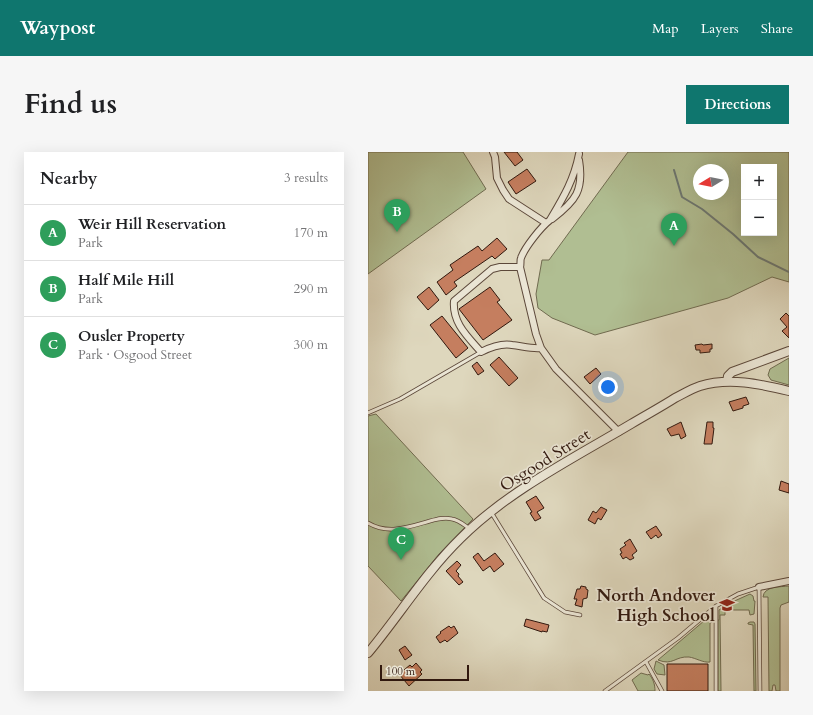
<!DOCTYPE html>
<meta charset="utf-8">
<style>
:root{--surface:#fff;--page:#f6f6f6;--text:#202124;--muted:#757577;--line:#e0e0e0;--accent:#0f766e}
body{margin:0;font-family:Cardo,serif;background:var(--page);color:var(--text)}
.controls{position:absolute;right:12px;top:12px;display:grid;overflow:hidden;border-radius:0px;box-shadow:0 4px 16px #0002}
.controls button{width:36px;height:36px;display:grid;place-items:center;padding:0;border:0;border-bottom:1px solid var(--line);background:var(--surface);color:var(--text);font:20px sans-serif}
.compass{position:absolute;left:325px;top:12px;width:36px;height:36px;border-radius:50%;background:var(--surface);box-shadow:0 4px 16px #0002;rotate:260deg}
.scale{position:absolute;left:12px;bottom:10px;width:89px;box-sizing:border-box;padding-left:4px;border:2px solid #31180e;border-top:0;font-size:11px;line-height:14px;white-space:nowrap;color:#31180e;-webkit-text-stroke:3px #eae5d4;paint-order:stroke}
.you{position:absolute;left:240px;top:235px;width:14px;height:14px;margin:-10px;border:3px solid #fff;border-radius:50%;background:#1a73e8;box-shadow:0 0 0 6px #1a73e833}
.badge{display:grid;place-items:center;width:26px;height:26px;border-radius:50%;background:var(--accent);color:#fff;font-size:13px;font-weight:700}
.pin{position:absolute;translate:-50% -33px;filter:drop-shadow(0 1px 2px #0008)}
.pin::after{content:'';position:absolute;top:21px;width:14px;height:12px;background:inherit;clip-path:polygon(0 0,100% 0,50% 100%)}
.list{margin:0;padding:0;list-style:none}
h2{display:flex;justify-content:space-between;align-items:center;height:52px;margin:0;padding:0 16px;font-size:17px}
h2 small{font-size:13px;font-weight:400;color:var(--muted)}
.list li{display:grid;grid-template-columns:26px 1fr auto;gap:12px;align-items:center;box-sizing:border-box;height:56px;padding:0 16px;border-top:1px solid var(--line)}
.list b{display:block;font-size:15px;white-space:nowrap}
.list p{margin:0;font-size:13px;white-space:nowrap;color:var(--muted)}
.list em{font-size:13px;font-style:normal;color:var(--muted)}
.map{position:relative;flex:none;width:421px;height:539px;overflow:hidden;border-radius:0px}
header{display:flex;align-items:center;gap:24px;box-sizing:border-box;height:56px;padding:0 20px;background:var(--accent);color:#fff}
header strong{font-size:19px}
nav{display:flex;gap:22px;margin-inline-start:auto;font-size:14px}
.intro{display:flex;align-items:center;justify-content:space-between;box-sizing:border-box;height:96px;padding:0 24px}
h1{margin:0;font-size:28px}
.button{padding:10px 18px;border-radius:0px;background:var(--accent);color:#fff;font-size:14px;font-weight:700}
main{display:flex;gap:24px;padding:0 24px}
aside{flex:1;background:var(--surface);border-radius:0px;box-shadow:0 4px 16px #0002}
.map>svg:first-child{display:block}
.green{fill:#b0be92;stroke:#706b50;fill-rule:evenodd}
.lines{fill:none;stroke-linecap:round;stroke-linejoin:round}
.stream{stroke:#6c7873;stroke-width:2}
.building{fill:#c57e5f;stroke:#31180e}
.service-casing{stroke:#5c483a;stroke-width:4.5}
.minor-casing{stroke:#5c483a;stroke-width:8}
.tertiary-casing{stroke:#5c483a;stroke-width:10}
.service{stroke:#eae5d4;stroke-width:3}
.minor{stroke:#eae5d4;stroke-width:6}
.tertiary{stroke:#eae5d4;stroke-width:8}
.labels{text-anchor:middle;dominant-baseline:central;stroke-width:3.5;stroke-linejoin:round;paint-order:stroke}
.street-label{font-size:17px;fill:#31180e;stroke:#eae5d4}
.poi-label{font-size:17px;font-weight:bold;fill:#31180e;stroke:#eae5d4;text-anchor:end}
</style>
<header>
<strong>Waypost</strong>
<nav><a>Map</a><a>Layers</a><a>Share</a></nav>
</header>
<div class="intro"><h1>Find us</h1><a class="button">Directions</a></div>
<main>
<aside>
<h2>Nearby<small>3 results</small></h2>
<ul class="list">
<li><span class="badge" style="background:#2e9e5b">A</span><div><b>Weir Hill Reservation</b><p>Park</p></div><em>170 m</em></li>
<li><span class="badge" style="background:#2e9e5b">B</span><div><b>Half Mile Hill</b><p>Park</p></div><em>290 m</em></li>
<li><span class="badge" style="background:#2e9e5b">C</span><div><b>Ousler Property</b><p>Park · Osgood Street</p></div><em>300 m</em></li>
</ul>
</aside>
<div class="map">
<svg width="421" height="539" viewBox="0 0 421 539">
<rect width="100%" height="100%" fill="#ded7bd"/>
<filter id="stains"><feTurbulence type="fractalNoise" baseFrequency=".005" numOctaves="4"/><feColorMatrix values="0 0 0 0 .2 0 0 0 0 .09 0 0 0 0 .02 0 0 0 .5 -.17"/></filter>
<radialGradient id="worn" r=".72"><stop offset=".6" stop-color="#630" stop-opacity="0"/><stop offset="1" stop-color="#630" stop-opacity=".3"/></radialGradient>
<path class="green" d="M0,0h95l23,37 -118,85z
M260,0h161v130l-17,-5 -44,21 -133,37 -43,-17 -14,-10 -2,-14 6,-34h7zM376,15h30v66h-30zM331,18h24v24h-24z
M421,206v27l-18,-5 -3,-5 2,-6z
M8,262l97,105 -34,35 -38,47 -33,-35v-150z
M421,434v16l-8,3 -1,3v83h-4l-1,-6h-2l-1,6h-3l-1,-94h-5c1,-11 17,-10 26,-11z
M382,442l3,2 1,5h1l-1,13 -4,1 -1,-5h-24v5h-5l1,76h-3v-71h1v-10l11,-7z
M343,463l1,1v6l-2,1v39c-7,1 -14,-4 -21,-5 -14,-1 -16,9 -31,3z
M382,470h4l1,2 1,67h-2l-1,-66 -5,-1v-1z
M288,509l8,4 1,10 -8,-1 -3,-5z
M273,521l7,2 1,-1c4,5 6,10 6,17h-17l-6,-11z"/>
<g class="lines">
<path class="stream" d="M306,18l8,27 20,12 31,25 25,23 31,15"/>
</g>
<path class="building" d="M136,0h13l6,8 -8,6z
M159,17l9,12 -20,13 -8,-12z
M129,86l10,11 -12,10 -3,-3 -38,26 3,4 -11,9 -9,-13 16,-12 -3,-5 28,-19 4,5z
M61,135l10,13 -11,10 -11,-13z
M122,135l10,13 -3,2 15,18 -29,20 -24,-31z
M418,161l3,3v22l-7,-7 5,-4 -7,-8z
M74,164l26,32 -12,10 -26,-33z
M334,192l1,1 9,-1v5h-2v3l-10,1v-3h-4l-1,-5z
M131,205l19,21 -9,8 -19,-21z
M109,210l7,9 -6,4 -6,-9z
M228,216l5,6 -11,10 -6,-7z
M378,245l3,7 -6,2v2l-10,3 -4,-9z
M313,270l5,14 -5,3 -2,-5 -8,2 -4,-7z
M339,270h6v6h1l-2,16h-8z
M413,329l8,3v9l-10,-3z
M168,344l8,12 -7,4 4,6 -6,3 -5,-8 2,-1 -6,-10z
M233,355l6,3 -6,10 -3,-2 -3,6 -7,-4 5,-9 3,2z
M288,374l6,9 -4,3 -2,-3 -5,4 -5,-7z
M262,387l7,12 -5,4 2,3 -4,2 -4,-3 -3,2 -3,-5 2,-1 -2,-4 6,-4 -2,-2z
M110,401l6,8 11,-8 9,11 -10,8 -4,-6 -7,5 -10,-14z
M89,409l4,4 -5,6 3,3 -1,2 5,6 -4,3 -13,-14z
M213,434l5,1v2l2,1 -1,8 -4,1 -1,8 -7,-2 2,-6h-3l3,-10h3z
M158,467l23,6 -2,7 -5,-1v1l-18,-6z
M81,474l2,2 3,-2 4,7 -11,9 -2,-2 -5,3 -4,-6 5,-4 -1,-1z
M37,494l7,9 -7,5 -6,-10z
M48,511l6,7 -2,2 2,2 -13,12 -10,-12 11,-9 2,2z
M299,512h41v27h-41z"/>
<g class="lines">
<g class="service-casing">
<path id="service" d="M0,261l32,-14 81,-47
M123,360l53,86 21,14 15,3
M0,371c20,12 41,4 62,-2 7,-2 14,-4 22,-2 7,1 12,6 18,10
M348,454v85
M278,510l16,29
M237,539l73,-53 38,-32 22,-12 21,-7 1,104"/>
</g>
<g class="minor-casing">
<path id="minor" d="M125,0l2,5 2,21 6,12 6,9 37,24
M211,2c-5,26 -16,44 -29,66 -9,7 -25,27 -29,38 -1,2 0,6 -1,9l16,67 5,14 15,21 63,63
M184,67c24,-18 32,-29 27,-59
M152,115h-20l-8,2 -38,32c-2,22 14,36 27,51 10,-5 20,-9 31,-7 10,1 19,4 29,3
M391,435l30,-6"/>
</g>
<g class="tertiary-casing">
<path id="tertiary" d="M359,230l1,-6 4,-4 57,-21
M0,501c31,-37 57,-80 93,-115 47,-47 113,-80 170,-114 15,-9 30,-17 44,-26 8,-4 16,-9 25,-12 29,-9 60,-2 89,5"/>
</g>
<use href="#service" class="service"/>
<use href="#minor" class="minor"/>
<use href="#tertiary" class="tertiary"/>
</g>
<defs>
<g id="school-bare" transform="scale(1.2)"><path d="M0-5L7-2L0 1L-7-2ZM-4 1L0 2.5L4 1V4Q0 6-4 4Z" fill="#8f2418" stroke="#eae5d4" stroke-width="2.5" paint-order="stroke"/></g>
</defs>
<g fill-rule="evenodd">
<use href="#school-bare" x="359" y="453"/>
</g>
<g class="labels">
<g class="street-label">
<text transform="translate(177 308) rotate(-32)">Osgood Street</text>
</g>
<g class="poi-label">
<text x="347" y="443">North Andover<tspan x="347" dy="20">High School</tspan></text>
</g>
</g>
<rect width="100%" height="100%" filter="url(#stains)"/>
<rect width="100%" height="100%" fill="url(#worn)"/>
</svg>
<div class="controls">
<button>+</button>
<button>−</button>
</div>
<svg class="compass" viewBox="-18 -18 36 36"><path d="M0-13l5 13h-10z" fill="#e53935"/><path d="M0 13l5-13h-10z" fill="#757577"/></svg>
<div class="scale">100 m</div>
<div class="you"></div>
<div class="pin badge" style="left:306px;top:94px;background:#2e9e5b">A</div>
<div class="pin badge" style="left:29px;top:80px;background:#2e9e5b">B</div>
<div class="pin badge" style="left:33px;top:408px;background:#2e9e5b">C</div>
</div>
</main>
